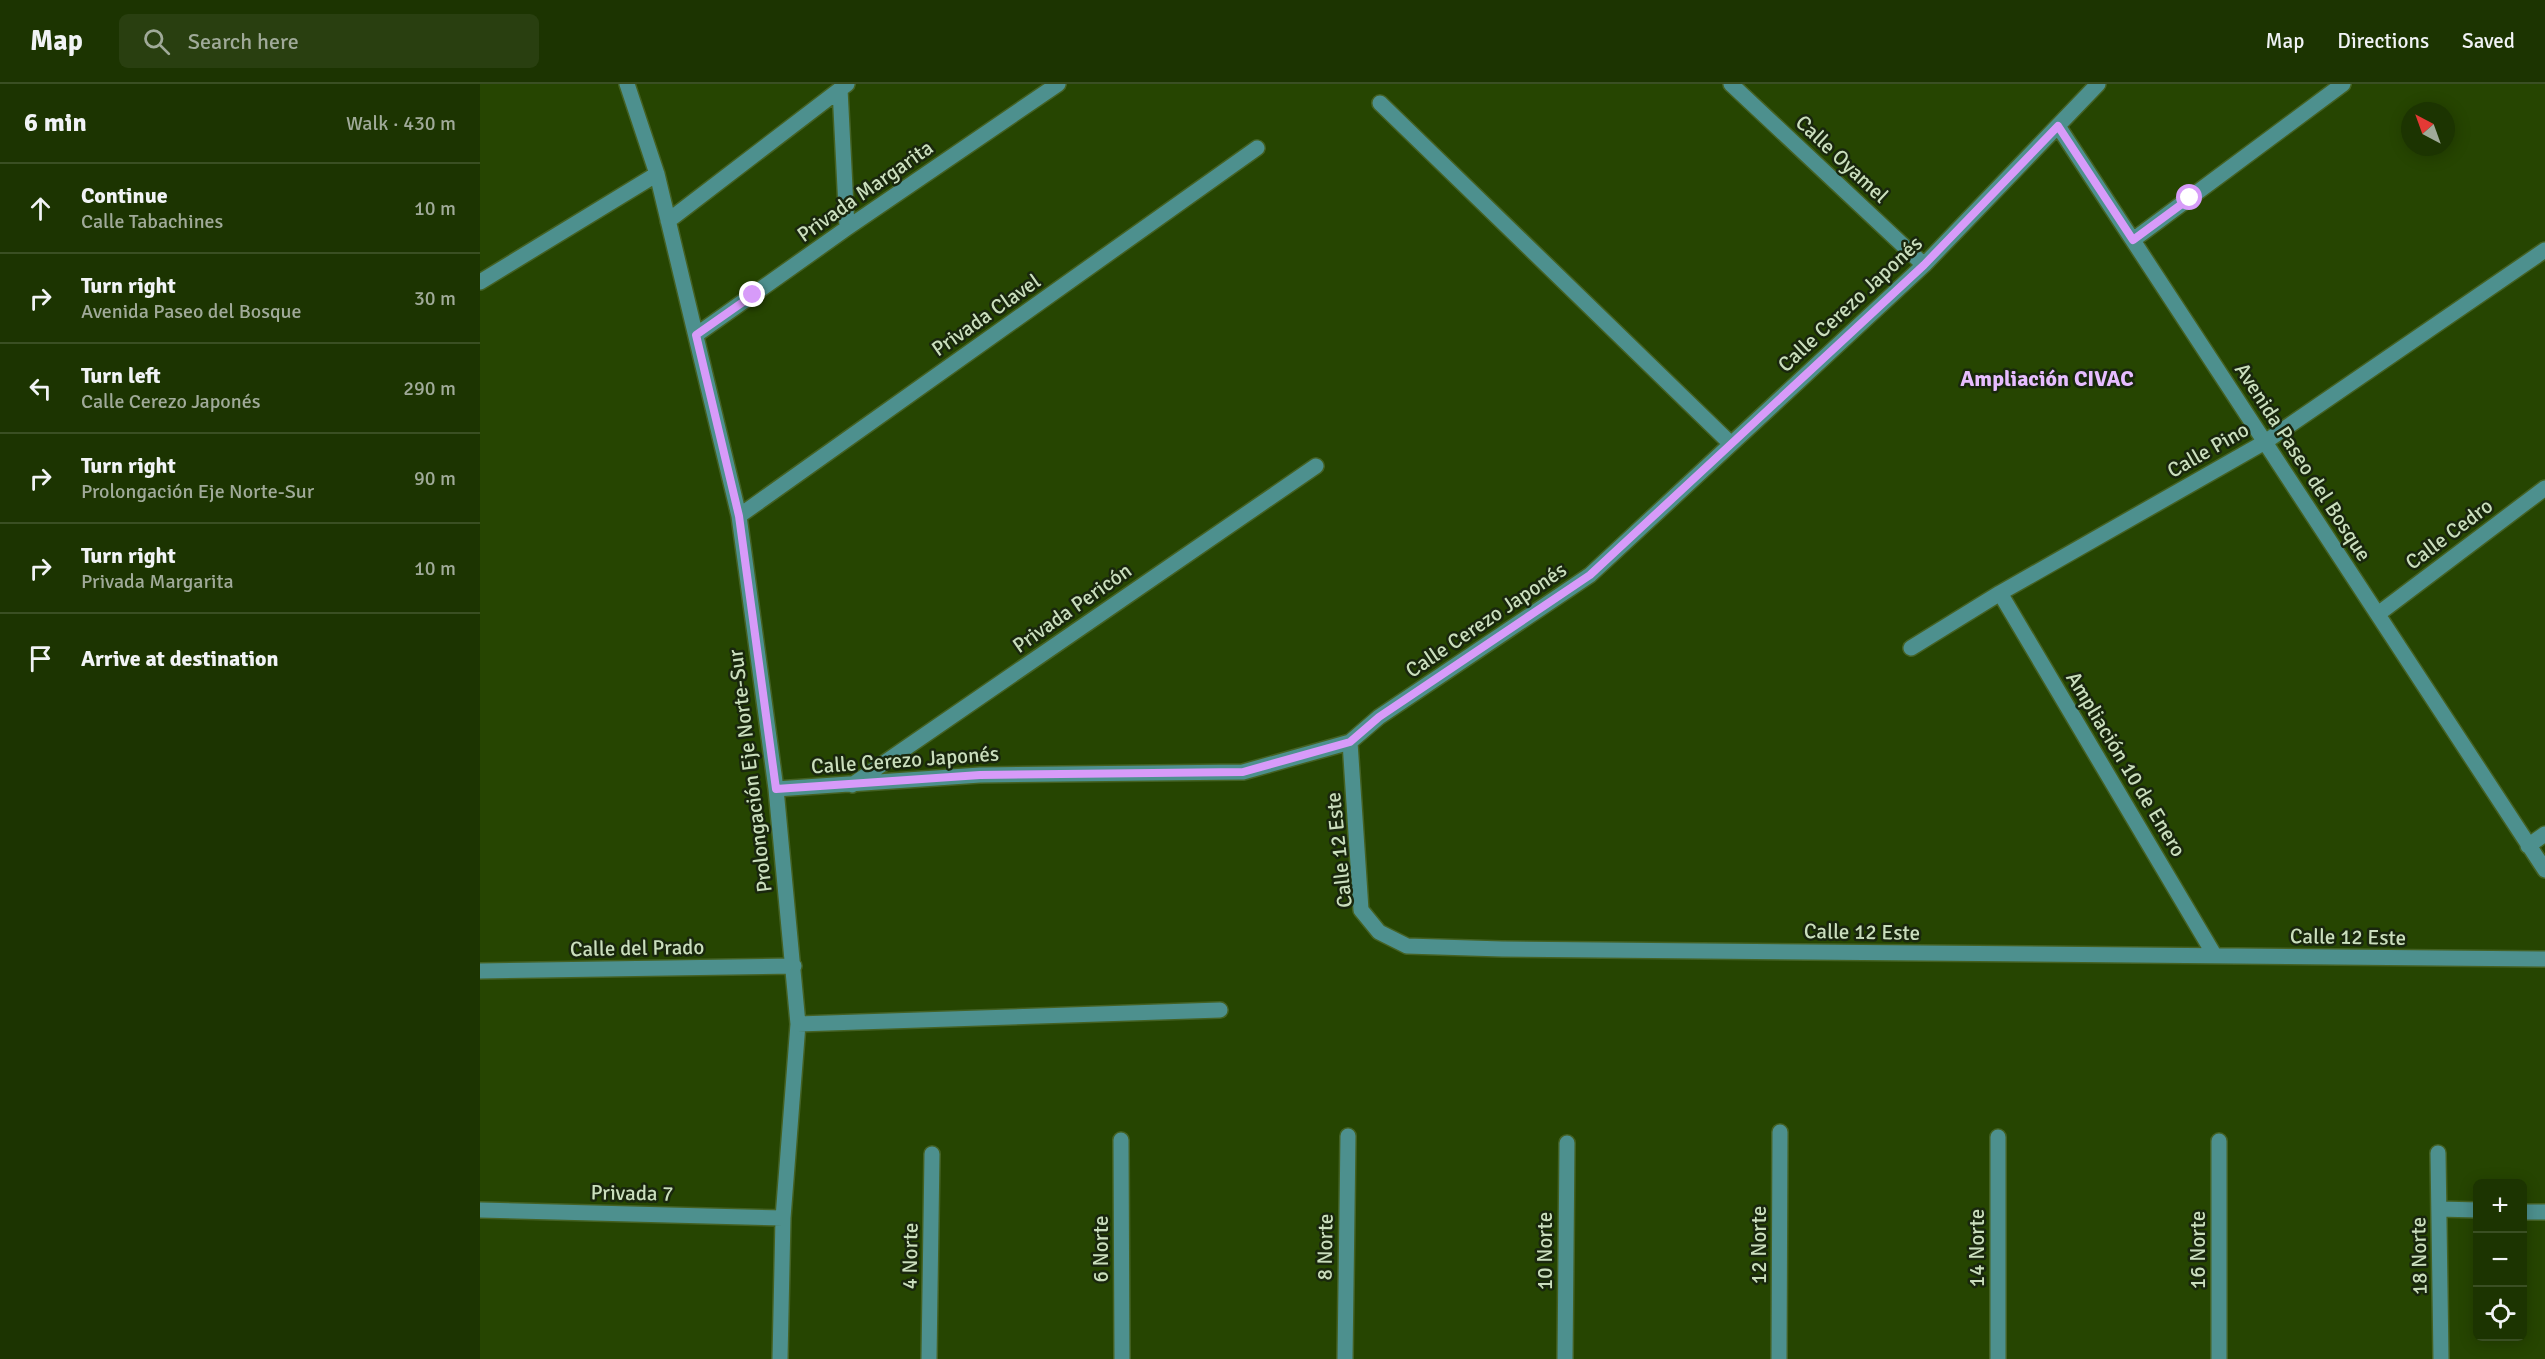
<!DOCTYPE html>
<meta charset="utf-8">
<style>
:root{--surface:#1c3401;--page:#293f10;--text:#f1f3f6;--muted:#a0aa99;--line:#3a4f23}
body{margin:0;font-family:Signika,sans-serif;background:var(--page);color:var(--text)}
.controls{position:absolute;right:18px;bottom:18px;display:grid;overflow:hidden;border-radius:9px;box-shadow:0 3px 15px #0003}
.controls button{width:54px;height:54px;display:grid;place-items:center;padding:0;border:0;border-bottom:2px solid var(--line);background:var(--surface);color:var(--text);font:30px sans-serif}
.compass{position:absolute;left:1921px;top:18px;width:54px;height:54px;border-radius:50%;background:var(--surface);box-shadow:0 3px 15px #0003;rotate:319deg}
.stop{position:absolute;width:18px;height:18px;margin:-14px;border:4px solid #d79bf9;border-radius:50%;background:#fff}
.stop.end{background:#d79bf9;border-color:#fff;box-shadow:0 2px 6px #0008}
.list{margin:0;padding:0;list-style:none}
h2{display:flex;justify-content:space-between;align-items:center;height:78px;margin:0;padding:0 24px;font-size:26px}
h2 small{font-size:20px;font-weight:400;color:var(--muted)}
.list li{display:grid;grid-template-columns:39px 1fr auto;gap:18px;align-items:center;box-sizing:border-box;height:90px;padding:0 24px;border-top:2px solid var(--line)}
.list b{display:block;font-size:22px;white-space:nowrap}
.list p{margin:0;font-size:20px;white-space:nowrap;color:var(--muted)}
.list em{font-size:20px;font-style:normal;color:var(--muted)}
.icon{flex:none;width:33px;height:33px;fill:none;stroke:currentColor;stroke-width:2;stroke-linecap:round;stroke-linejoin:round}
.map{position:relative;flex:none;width:2065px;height:1275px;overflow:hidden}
header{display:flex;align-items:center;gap:36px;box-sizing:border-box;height:84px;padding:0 30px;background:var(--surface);border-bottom:2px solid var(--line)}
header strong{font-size:28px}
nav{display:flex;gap:33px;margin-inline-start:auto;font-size:21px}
.search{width:420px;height:54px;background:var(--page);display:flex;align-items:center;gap:15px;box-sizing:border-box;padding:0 21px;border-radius:9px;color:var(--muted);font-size:22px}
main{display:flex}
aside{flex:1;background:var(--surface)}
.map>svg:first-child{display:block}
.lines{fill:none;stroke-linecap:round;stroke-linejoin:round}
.minor-casing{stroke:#446123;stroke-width:18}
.minor{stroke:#4d908e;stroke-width:15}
.route{stroke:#d79bf9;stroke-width:8}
.labels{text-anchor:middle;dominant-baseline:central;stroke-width:5;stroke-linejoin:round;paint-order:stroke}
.street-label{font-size:21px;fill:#cadebd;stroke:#19270d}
.neighbourhood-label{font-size:22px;font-weight:bold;fill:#e7bdff;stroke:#19270d}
</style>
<header>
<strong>Map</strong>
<div class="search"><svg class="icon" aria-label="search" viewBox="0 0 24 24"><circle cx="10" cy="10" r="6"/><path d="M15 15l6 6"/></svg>Search here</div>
<nav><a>Map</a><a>Directions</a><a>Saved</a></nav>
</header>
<main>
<aside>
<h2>6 min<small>Walk · 430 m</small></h2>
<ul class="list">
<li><svg class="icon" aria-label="ahead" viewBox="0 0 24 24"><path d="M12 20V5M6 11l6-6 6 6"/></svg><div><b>Continue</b><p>Calle Tabachines</p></div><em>10 m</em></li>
<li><svg class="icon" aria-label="right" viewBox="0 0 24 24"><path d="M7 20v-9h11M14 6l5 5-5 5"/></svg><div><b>Turn right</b><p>Avenida Paseo del Bosque</p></div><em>30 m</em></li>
<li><svg class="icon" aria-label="left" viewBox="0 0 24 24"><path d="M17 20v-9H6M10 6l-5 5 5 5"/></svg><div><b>Turn left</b><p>Calle Cerezo Japonés</p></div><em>290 m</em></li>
<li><svg class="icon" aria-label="right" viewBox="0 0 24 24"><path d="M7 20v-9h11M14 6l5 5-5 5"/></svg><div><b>Turn right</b><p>Prolongación Eje Norte-Sur</p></div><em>90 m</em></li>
<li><svg class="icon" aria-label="right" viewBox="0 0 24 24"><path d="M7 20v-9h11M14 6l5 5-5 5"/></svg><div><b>Turn right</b><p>Privada Margarita</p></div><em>10 m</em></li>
<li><svg class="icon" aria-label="arrive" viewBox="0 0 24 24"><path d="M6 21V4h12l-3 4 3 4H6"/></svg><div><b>Arrive at destination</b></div></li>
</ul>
</aside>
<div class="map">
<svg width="2065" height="1275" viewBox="0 0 2065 1275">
<rect width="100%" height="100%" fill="#264501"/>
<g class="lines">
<g class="minor-casing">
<path id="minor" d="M147,0l30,90 82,342 37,273 22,235 -15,194 -3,141
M1251,0l193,181
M360,5l7,139
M900,19l351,341
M1578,42l487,744
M188,137l179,-137
M1653,156l210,-156
M0,198l177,-108
M216,251l151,-107 211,-144
M259,432l518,-368
M1520,509l215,363
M1898,530l167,-126
M1431,564l89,-55 265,-151 280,-192
M870,658l11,168 18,22 28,14 95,3 1043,10
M372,701l464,-319
M296,705l204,-14 263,-3 107,-30 29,-25 211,-142 334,-310 174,-181
M2048,762l17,-12
M0,887l314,-5
M318,940l422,-14
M641,1056l1,219
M1958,1069l3,206
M1959,1125l39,1
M0,1126l303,8
M2042,1128h23
M449,1275l3,-205
M865,1275l3,-223
M1085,1275l2,-216
M1299,1275l1,-227
M1518,1275v-222
M1739,1275v-218"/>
</g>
<use href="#minor" class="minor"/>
</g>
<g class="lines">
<path class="route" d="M273,211l-57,40 43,181 37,273 204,-14 263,-3 107,-30 29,-25 211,-142 334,-310 134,-139 75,114 57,-42"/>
</g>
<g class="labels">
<g class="street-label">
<text transform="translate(1362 75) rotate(43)">Calle Oyamel</text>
<text transform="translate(385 107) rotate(-35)">Privada Margarita</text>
<text transform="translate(1370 220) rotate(-43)">Calle Cerezo Japonés</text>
<text transform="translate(506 231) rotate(-35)">Privada Clavel</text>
<text transform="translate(1728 366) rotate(-30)">Calle Pino</text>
<text transform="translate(1823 378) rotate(57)">Avenida Paseo del Bosque</text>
<text transform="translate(1969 450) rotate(-37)">Calle Cedro</text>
<text transform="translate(592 524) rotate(-35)">Privada Pericón</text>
<text transform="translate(1006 536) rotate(-34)">Calle Cerezo Japonés</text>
<text transform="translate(425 676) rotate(-4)">Calle Cerezo Japonés</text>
<text transform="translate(1646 680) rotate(59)">Ampliación 10 de Enero</text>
<text transform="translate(270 687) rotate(-97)">Prolongación Eje Norte-Sur</text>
<text transform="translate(859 766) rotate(-96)">Calle 12 Este</text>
<text transform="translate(1382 848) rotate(1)">Calle 12 Este</text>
<text transform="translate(1868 853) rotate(1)">Calle 12 Este</text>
<text transform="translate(157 864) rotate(-1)">Calle del Prado</text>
<text transform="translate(152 1109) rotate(1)">Privada 7</text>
<text transform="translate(1279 1161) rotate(-90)">12 Norte</text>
<text transform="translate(845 1163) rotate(-89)">8 Norte</text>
<text transform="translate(1497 1164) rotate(-90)">14 Norte</text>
<text transform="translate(621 1165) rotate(-90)">6 Norte</text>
<text transform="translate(1718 1166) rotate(-90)">16 Norte</text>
<text transform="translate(1065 1167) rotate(-90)">10 Norte</text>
<text transform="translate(430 1172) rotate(-89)">4 Norte</text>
<text transform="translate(1939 1172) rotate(-91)">18 Norte</text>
</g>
<g class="neighbourhood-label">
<text x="1567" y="294">Ampliación CIVAC</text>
</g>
</g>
</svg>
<div class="controls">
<button>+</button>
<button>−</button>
<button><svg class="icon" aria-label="locate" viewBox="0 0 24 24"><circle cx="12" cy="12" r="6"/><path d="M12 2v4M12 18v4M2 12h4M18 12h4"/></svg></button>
</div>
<svg class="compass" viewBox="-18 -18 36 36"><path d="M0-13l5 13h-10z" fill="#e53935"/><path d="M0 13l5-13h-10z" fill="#a0aa99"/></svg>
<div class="stop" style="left:1710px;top:114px"></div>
<div class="stop end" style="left:273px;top:211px"></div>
</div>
</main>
